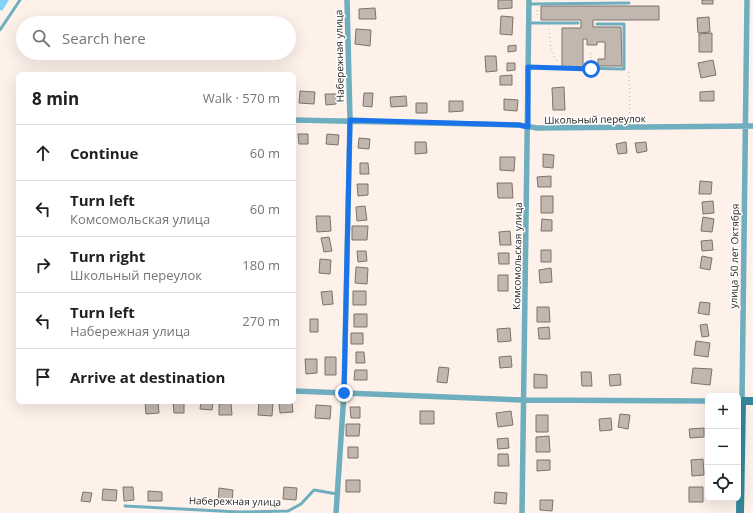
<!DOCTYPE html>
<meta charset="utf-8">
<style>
:root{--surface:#fff;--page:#f6f6f6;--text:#202124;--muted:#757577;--line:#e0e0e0}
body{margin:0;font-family:"Open Sans",sans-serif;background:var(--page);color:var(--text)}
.controls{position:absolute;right:12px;bottom:12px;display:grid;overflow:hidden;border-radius:6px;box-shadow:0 4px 16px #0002}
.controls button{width:36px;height:36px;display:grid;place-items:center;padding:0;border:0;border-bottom:1px solid var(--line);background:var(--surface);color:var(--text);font:20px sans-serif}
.stop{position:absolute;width:12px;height:12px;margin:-9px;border:3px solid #1a73e8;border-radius:50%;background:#fff}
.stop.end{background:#1a73e8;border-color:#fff;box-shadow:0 1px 4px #0008}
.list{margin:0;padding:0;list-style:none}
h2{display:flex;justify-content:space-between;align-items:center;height:52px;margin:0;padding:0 16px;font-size:17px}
h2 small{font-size:13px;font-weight:400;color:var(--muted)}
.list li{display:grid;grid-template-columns:26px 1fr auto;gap:12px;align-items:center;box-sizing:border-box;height:56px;padding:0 16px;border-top:1px solid var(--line)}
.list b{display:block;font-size:15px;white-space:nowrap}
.list p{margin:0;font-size:13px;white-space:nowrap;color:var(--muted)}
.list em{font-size:13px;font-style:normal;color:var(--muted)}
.icon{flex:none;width:22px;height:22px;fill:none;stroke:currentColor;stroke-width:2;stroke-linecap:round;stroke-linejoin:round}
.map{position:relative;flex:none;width:753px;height:513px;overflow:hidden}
.search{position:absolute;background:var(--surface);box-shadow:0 4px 16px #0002;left:16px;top:16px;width:280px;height:44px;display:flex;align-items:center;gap:10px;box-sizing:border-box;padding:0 14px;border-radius:22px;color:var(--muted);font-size:15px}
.panel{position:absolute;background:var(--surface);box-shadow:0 4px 16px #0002;left:16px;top:72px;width:280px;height:332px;border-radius:6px}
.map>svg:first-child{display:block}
.water{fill:#84d3f8}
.building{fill:#c2b7af;stroke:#7d736c}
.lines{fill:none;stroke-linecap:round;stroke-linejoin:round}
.path{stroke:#baafaa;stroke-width:1;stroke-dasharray:1 3;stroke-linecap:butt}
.lane{stroke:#6eaebe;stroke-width:3}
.street{stroke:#6eaebe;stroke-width:5.5}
.secondary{stroke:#34889a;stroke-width:8}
.route{stroke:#1a73e8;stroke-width:5}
.labels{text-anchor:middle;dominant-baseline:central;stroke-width:3;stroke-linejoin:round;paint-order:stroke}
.street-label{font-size:10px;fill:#282421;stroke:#fff}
</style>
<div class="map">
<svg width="753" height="513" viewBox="0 0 753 513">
<rect width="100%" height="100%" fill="#fef1ea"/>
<path class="water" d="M0,0h9l-7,11 -2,-1z"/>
<path class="building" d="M498,0h14v8l-14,1z
M702,0h11v4h-11z
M541,6h118v14h-66v7h28l1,39h-24v-7h7v-17h-8v3h-10v-6h-4v28h-21v-39h19v-8h-40z
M375,8l1,11h-17v-10z
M501,16l12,1 -1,18 -12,-1z
M709,17l1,15 -12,1 -1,-15z
M356,29l15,1 -1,16 -15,-2z
M712,33v19h-13v-18z
M516,45v6l-8,1v-6z
M485,56h11l1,15 -11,1z
M713,60l3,15 -15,3 -3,-15z
M507,63h8v7l-8,1z
M512,75v10h-12v-9z
M564,87l1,23h-12l-1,-22z
M300,91l15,1 -1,12 -15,-1z
M714,91v10h-14v-9z
M364,93h9l-1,14 -9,-1z
M325,94h11v10l-10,1z
M406,96l1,10 -16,1 -1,-10z
M504,99l14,1 -1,11 -13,-1z
M449,101h14v10l-14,1z
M416,103h11v10h-11z
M298,134h10v10h-9z
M327,134l12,1 -1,10 -12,-1z
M359,138l11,1 -1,10 -11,-1z
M415,142h11l1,11 -12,1z
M626,142l1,11 -9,1 -2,-10z
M646,142l1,9 -10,2 -2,-10z
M543,154l11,1 -1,13 -10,-1z
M500,157h15l-1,14 -14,-1z
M360,163h8l1,11h-9z
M551,176v11h-13l-1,-10z
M700,181l12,1 -1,12h-12z
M497,183h15l1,15h-15z
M357,184h11v11l-10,1z
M541,196h12v17h-12z
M713,201l1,12 -11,1 -1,-12z
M365,206l2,14 -10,1 -1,-14z
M316,216h14l1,15 -14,1z
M703,217l11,2 -2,13 -11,-1z
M542,219l10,1v11h-11z
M352,226h16l-1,14h-15z
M510,231l1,14h-11l-1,-13z
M329,237l3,14 -8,1 -3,-14z
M712,240l1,10 -11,1 -1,-10z
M541,250h10v12h-10z
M357,251h9l1,10 -9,1z
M498,253h11v11h-10z
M702,256l10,2 -2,12 -10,-2z
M320,259l11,1 -1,14 -11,-1z
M356,267l12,1 -1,16 -12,-1z
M551,268l1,14 -12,1 -1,-13z
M498,275h10v16h-10z
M332,291l1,13 -10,1 -2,-13z
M353,291h13v14h-13z
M700,302l10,1 -1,12 -11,-2z
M537,307h12l1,15h-13z
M354,314h13v13h-13z
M310,319h8v13h-8z
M707,324l2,12 -7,1 -2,-12z
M549,327l1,12h-11l-1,-11z
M510,328l1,13 -13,1 -1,-13z
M351,333h12v11h-12z
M696,341l14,2 -2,14 -14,-2z
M356,352h8l1,11h-9z
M511,356l1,11 -12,1 -1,-11z
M325,357h11v18h-11z
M305,359h12v14l-11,1z
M439,367l10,1 -2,15 -10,-1z
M693,368l19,1 -2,16 -19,-2z
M355,370h12v10h-13z
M581,372h10l1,14h-10z
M534,374l13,1v13h-13z
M620,374l1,11 -11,1 -1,-11z
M145,402h13l1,11 -13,1z
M173,402h11v11h-10z
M201,402h12l-1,8 -12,-1z
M259,402l14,1 -1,13 -14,-1z
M279,402h13l1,10 -13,1z
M231,403l1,12h-13v-11z
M316,405l15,1 -1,13 -15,-1z
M350,407h10v11h-9z
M420,411h14v13h-14z
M511,411l2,14 -15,2 -2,-14z
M620,414l10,1 -2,14 -10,-2z
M536,415h12v17h-12z
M611,418l1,12 -12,1 -1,-12z
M346,424h14l-1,12h-13z
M704,428v9l-14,1 -1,-9z
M549,436l1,16h-14v-15z
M508,438l1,10 -11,1 -1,-10z
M348,447h10v11h-10z
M498,454h10l1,12h-11z
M703,459l1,16 -12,1 -1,-16z
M537,460h13v10l-13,1z
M346,480h14v12h-14z
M123,487h10l1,13 -10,1z
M284,487l13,1 -1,12 -13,-1z
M689,487h14v15h-14z
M219,488l14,2 -1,13 -14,-2z
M103,489l14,1 -1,11 -14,-1z
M148,491l14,1v9h-14z
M83,492l9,1 -2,9 -9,-1z
M495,492l12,1 -1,11 -12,-1z
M540,500h13l-1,11 -12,-1z"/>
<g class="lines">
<path class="path" d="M537,10v8
M549,29l2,21 6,12
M591,62v-12
M629,72l1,49"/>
<path class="lane" d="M529,4l100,-1
M529,23h49
M0,30l20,-30
M528,67l96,2v-45h-27
M125,506l114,6 49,-1 13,-7 13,-14 23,4"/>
<path class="street" d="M294,120l225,5 18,3 216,-2
M294,391l229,9 185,1
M738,401h4l5,-401
M336,513l8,-120 6,-273 -3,-120
M522,513l7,-513"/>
<path class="secondary" d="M740,513l2,-112h11"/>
</g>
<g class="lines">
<path class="route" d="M344,393l6,-273 169,5 9,2v-60l63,2"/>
</g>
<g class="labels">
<g class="street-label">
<text transform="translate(339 56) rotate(-91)">Набережная улица</text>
<text transform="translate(595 119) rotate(-1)">Школьный переулок</text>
<text transform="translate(517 256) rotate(-89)">Комсомольская улица</text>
<text transform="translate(734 256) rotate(-89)">улица 50 лет Октября</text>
<text transform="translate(235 501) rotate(1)">Набережная улица</text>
</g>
</g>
</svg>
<div class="controls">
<button>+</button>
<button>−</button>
<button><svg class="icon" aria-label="locate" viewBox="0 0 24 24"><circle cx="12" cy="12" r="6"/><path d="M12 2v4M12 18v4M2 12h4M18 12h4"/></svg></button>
</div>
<div class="stop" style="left:591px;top:69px"></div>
<div class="stop end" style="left:344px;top:393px"></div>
<div class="search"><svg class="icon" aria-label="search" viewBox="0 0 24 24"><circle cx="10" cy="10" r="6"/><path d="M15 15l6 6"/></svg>Search here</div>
<section class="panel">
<h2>8 min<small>Walk · 570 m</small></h2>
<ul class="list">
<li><svg class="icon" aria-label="ahead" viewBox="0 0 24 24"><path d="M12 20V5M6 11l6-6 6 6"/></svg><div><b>Continue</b></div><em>60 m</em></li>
<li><svg class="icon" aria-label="left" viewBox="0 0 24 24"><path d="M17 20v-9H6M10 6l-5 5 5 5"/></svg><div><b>Turn left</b><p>Комсомольская улица</p></div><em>60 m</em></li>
<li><svg class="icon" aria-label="right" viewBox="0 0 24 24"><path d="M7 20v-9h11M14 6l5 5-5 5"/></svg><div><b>Turn right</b><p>Школьный переулок</p></div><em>180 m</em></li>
<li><svg class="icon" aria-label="left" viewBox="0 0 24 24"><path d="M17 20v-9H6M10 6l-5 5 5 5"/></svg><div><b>Turn left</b><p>Набережная улица</p></div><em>270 m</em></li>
<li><svg class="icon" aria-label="arrive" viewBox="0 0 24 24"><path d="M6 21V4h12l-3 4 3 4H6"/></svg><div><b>Arrive at destination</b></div></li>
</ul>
</section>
</div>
